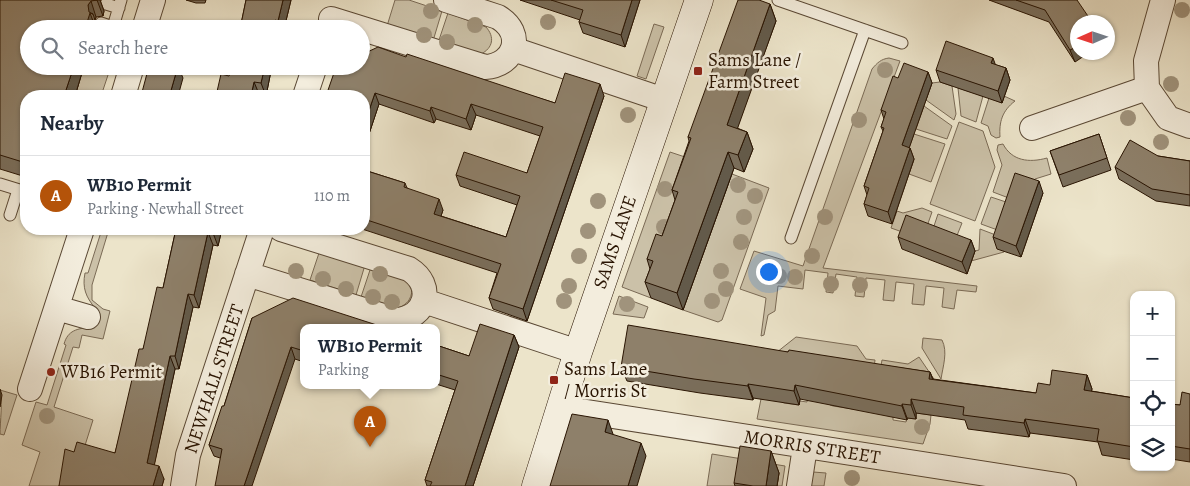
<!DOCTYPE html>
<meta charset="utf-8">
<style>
:root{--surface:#fff;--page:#f6f6f7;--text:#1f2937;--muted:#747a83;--line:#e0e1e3;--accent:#b45309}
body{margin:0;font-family:Alegreya,serif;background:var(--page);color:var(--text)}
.controls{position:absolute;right:15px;bottom:15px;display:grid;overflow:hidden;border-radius:10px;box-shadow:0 1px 4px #0004}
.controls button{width:45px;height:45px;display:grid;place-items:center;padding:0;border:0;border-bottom:1px solid var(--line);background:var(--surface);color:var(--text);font:25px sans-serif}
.compass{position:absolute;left:1070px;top:15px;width:45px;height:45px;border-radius:50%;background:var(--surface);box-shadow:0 1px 4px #0004;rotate:267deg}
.you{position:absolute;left:768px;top:271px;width:18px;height:18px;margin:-12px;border:4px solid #fff;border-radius:50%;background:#1a73e8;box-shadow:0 0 0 8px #1a73e833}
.badge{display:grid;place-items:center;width:32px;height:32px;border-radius:50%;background:var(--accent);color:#fff;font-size:16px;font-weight:700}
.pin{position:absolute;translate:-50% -41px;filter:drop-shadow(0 1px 2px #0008)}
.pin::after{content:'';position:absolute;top:26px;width:18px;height:15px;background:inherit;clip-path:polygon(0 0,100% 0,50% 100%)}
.popup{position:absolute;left:300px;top:324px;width:140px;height:65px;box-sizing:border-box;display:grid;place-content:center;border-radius:10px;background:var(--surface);filter:drop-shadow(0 1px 4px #0005);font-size:16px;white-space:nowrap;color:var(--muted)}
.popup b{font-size:19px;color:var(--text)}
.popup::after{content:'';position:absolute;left:50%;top:100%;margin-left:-10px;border:10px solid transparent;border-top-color:var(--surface)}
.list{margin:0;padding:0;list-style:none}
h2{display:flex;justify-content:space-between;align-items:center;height:65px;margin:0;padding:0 20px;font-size:21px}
h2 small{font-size:16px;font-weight:400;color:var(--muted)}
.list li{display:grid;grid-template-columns:32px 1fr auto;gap:15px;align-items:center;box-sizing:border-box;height:80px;padding:0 20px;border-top:1px solid var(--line)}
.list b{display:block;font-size:19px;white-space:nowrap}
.list p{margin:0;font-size:16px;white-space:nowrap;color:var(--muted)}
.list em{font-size:16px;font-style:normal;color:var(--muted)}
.icon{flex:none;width:28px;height:28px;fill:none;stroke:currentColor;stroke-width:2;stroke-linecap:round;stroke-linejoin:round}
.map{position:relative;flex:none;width:1190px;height:486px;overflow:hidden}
.search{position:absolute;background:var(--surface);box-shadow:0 1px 4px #0004;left:20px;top:20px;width:350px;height:55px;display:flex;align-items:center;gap:12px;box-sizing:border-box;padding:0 18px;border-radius:28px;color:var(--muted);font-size:19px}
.panel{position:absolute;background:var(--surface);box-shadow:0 1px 4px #0004;left:20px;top:90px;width:350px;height:145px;border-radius:20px}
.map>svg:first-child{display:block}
.green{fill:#cbc1a8;stroke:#7a6a55}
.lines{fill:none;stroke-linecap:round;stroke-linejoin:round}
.lane-casing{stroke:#5a4834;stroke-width:13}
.street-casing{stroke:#5a4834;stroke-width:26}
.secondary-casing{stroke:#291402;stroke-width:29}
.lane{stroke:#f3eddd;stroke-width:11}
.street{stroke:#f3eddd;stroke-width:24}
.secondary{stroke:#f3eddd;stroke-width:28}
.tree{fill:#a0937c}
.wall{fill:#7a6e5b;stroke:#291402}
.shaded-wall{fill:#635a4a;stroke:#291402}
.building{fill:#8e806a;stroke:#291402}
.poi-dot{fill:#8f2418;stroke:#f3eddd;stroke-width:2}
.labels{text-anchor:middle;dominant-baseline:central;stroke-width:5;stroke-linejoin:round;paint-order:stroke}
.poi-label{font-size:19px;fill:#291402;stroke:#f3eddd;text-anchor:start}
.street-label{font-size:19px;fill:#291402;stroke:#f3eddd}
</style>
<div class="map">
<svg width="1190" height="486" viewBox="0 0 1190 486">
<rect width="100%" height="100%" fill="#ece4ca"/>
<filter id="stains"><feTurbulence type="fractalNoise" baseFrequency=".004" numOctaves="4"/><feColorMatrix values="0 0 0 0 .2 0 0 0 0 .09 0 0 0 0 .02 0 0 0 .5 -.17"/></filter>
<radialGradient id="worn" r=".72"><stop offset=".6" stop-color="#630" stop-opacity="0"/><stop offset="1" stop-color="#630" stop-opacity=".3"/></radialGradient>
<path class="green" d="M395,0h14l33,11 -9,30 -46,-15z
M448,13l38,14c9,10 7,21 -5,27l-43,-11z
M654,24l10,3 -18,52 -9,-3z
M889,58l11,3 -77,207 154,18 -1,6 -19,-2 -3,19 -12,-2 2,-19 -18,-2 -2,19 -12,-1 2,-20 -18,-2 -2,19 -11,-1 2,-20 -19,-2 -2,19 -9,-1 2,-19 -21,-3 -3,19 -7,-1 2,-19 -23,-3 -2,19 -25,-3 -3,25 -7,4 -4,20 -3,1 5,-38 -26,-9 14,-38 49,15 69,-197c5,-6 9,-10 17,-11z
M84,66h27l-10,30h-26z
M940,82l12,4 4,28 -2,6 -28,-20 6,-17z
M958,88l25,8 -7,26 -15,-6z
M1004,96l11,5c-13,10 -16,21 -15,36l-4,1 -5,-3 -3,-9 -7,-3 8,-25 13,5z
M924,106l28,20 -5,13 -31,-10z
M959,122l24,9 12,36 -20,54 -45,-17z
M914,134l31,10 -14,38 -22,-8 5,-14 -5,-12z
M1003,144c9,17 26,19 44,14l4,16 -16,5 -21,21 -21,-8 9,-27 -5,-15 1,-5z
M670,152l30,10 -49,136 -29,-11z
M732,174l37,14 -47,132 -4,2 -35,-12z
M991,197l21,7 -9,28 -22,-8z
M922,208l10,4 -7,20 -17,2 -17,-6 6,-17 6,2z
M938,214l24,9 -8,20 -23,-8z
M102,229h7l-17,56v15l11,9 7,2 -7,28 -21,-4 -3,13 -6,-1 -19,60 39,13 -17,54 40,12h-87l11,-34 -18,-7 14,-43 11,3 19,-60 -2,-1c4,-14 13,-15 26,-17l5,-19c-9,-11 -13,-20 -10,-35h3z
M980,229l21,8 3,15 -33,9 4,-10 4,-1z
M320,250l45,15 -9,30 -46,-15z
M371,267c13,4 51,12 38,33 -3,4 -8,8 -14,8 -10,-1 -23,-8 -34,-11z
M619,296l29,11 -4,11 -31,-4z
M796,337l61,9 9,13 9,1 -2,16 -106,-16z
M923,338l19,2c6,12 1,26 -1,39l-19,-31z
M919,357l17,25 -57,-5 3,-17 26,4z
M763,389l21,14 15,2 1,-4 7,1 2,-12 22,3 -1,12 3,1 60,9v5l13,2 1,-4 9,1v-6l15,2 -1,9 -7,20 -166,-25z
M0,390l17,5 -13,40 -4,-1c0,-10 3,-37 0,-44z
M712,454l73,12 -3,20h-5l2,-13 -34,13h-38z
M813,472l13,1 -2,13h-13z"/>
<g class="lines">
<g class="lane-casing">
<path id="lane" d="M778,0l124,43
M106,4l13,4
M101,23l12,4 8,-27
M0,184l26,8
M10,215l8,-25
M791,238l74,-208"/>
</g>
<g class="street-casing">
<path id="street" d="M331,19l154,48c31,-2 40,-34 13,-50l-52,-17
M144,29l9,-29
M513,49l151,51
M1147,88l-1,-27 17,-61
M1147,88l21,30 22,8
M123,96l9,-30
M305,96l10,-30
M1032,128l115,-40
M247,274l149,46c31,-2 39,-35 13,-51l-128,-40
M424,301l154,51
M57,308l31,9
M30,389l52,-160
M561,408l503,78
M183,486l5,-31 74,-226
M799,486l6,-39"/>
</g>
<g class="secondary-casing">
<path id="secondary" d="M536,486l42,-134 121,-352"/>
</g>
<use href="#lane" class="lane"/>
<use href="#street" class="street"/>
<use href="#secondary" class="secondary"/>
</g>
<g class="tree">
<circle cx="1182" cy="10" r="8"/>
<circle cx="431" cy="11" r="8"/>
<circle cx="548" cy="22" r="8"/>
<circle cx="475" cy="25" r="8"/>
<circle cx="424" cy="35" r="8"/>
<circle cx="447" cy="42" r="8"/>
<circle cx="885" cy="70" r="8"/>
<circle cx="1171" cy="84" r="8"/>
<circle cx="628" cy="115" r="8"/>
<circle cx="1128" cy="118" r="8"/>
<circle cx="859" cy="120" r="8"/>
<circle cx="1161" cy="142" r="8"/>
<circle cx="738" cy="185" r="8"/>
<circle cx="665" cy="189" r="8"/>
<circle cx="755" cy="196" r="8"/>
<circle cx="598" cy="201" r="8"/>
<circle cx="744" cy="217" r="8"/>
<circle cx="825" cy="217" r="8"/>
<circle cx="664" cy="227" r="8"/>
<circle cx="588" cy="231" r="8"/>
<circle cx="741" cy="242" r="8"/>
<circle cx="579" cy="256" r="8"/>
<circle cx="812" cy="256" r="8"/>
<circle cx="296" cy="271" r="8"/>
<circle cx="721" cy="271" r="8"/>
<circle cx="380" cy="274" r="8"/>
<circle cx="779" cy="276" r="8"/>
<circle cx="795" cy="277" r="8"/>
<circle cx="323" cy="279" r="8"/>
<circle cx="831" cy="284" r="8"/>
<circle cx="860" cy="285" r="8"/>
<circle cx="569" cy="286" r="8"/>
<circle cx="346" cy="289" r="8"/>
<circle cx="726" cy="289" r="8"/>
<circle cx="373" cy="297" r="8"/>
<circle cx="564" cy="301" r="8"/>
<circle cx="712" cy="301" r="8"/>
<circle cx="392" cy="302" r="8"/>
<circle cx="627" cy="304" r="8"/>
<circle cx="47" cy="416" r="8"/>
<circle cx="922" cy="427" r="8"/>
<circle cx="852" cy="478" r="8"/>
</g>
<path class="wall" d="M0,0h100l4,11 -1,5 -7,1 -1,3 3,9h-69v37h55l-9,30h-49v81l-26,-8z
M186,0h20l-1,3h-9z
M246,0h45l-7,29h-44z
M520,0h120l-15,47 -42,-14 -4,-11 1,-2z
M989,0h88l-2,62 -26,-40z
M770,4l6,17 -39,107 10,4 6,17 -9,23 -10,-4 -51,142 -32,-12 -6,-16 5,-13 -3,-10 15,-23 13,-36 -3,-10 17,-49 -1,-4z
M406,57l149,46 49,-7 -77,225 -34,-12 -4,-11 8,-25 -135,-44h2v-59l41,13 2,5 36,22 -2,6 65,21 11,-32 -57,-19 -4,-11 71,-2 13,-37 -64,-21 -5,15 -35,-11 -2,4 -55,-19 -15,45v-53z
M996,65l10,3 4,12 -8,23 -62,-21 -4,-12z
M272,66l-6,30 -7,-2 -30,-18z
M928,72l4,11 -23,64 1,1 4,11 -22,65 -24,-8 -4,-12 3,-9 -3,-9 19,-55 -2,-4 3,-8 -3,-9 17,-32z
M1099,134l12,36 -48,17 -13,-36z
M1158,156l32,5v45l-34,-5 -37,-22 -4,-12z
M1043,193l-22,64 -24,-8 -4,-12z
M176,229h46l-4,17 -5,-1 -14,63 -6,-1 -14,62h-4l-21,96 10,14 -2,7h-103l15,-34 41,1 28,-104 20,-61z
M898,237l73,3 4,11 -8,23 -65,-25z
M252,318l52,10v34l-9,-3 -75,99 -6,-2 -5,-11 15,-39z
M514,335l5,12 -46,139h-46l-2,-6 30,-90 -19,-6v-39l33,11z
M788,352l142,20 3,7 103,14 14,-8 37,-10 5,14 -1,2 43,7v62l-32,-5 -4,-13 -68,-9 -1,4 -61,-8 -3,-9 -49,-7v6l-9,-1v2l-107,-21 -1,6 -46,-7v2l-53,-7 -73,-12 -6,-14z
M1190,394v68l-19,-3v-55l9,1z
M771,451l8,22 -2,13h-42l-1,-3z"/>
<path class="shaded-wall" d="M97,0h3l4,11 -1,5z
M283,0h8l-7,29h-3l-3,-8z
M632,0h8l-15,47 -4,-12z
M91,1l5,16 -1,3 -2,-6 -3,-1 6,16h-11l3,-24z
M770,4l6,17 -43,120 -6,-16z
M275,20l3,9h-5z
M1078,46v6h12l-15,10 -5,-12z
M993,58l4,11 -6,-6z
M74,66h10l-9,30h-11z
M178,66l5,12 -5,18 -8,-2z
M265,66h7l-6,30 -5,-13z
M1006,68l4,12 -8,23 -4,-12z
M928,72l4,11 -26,74 -4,-12z
M254,82l5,12 -1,2h-7z
M600,84l4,12 -77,225 -4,-12z
M375,93l4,11 -15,45v-24z
M471,104l5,11 -5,15 -5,-11z
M431,107l5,12 -2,4 -4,-12z
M747,132l6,17 -9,23 -6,-17z
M910,148l4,11 -22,65 -4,-12z
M728,152l6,16 -51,142 -6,-17z
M1039,181l4,12 -22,64 -5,-11z
M439,199l4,11 -5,15 -4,-11z
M214,229h8l-4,17 -5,-13z
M208,232l5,13 -14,63 -5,-13z
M971,240l4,11 -8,23 -5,-12z
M188,294l5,13 -14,62 -4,-13z
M514,335l5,12 -46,139h-8z
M291,347l4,12 -43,127h-8z
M170,356l5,13 -23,107 -5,-13z
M930,372l5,14 -6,-7z
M1087,375l5,14 -3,15 -5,-14z
M748,384l5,14v2l-5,-14z
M795,385l5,14 -1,6 -5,-14z
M0,389l2,6 -2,12z
M911,399l5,14v6l-5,-14z
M902,404l5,14v2l-5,-14z
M1025,419l5,14 -1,4 -5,-14z
M608,420l5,14 -3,11 -5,-13z
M641,443l5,13 -9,30h-9z
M771,451l8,22 -2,13h-11z
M159,466l5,13 -2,7h-9z"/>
<path class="building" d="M0,0h97l-6,1 -3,4 1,7 4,2 -3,-1 -5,16h-56v37h45l-10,30h-38v67l-26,-8z
M246,0h37l-5,21 -3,-1 -2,9h-33z
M551,0h81l-11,35 -42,-13 4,-12z
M738,0h21l11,4 -43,121 20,7 -9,23 -10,-3 -51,141 -32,-11 8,-21 -6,-2 9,-25 6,2 16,-44 -6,-2 19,-52 -3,-1z
M1016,0h61l15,22h-14v24l-8,4 -25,-40z
M946,41l47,17 -2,5 15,5 -8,23 -62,-21z
M378,47l28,10 1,-3 148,49 10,-30 35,11 -77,225 -34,-11 12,-34 -137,-45v-49l41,13 -1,4 35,12 -5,15 72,23 14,-41 -64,-21 8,-23 63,21 16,-46 -72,-23 -5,15 -35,-12 -1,4 -55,-18 -11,32v-29h-38l10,-29 2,-1h23v-11z
M904,63l24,9 -26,73 8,3 -22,64 -24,-8 5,-16 -5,-2 20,-58 -3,-1 5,-15 -5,-2 12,-34 5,2z
M149,66h29l-8,28 10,2h-39z
M232,66h33l-4,17 -7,-1 -3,14h-35l5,-22 8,2z
M1099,134l8,24 -48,17 -9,-24z
M1130,140l28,16 32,5v34l-38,-6 -37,-22z
M1015,173l24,8 -23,65 -23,-9z
M906,215l65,25 -9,22 -64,-25z
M176,229h38l-1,4 -5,-1 -14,63 -6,-1 -13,62h-5l-23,107 12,3 -6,20h-94l6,-37 9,3 3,-10 38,11 24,-104h4l14,-62 6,1z
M293,298l93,30h-82v23l-13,-4 -47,139h-29l7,-37 -13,-4 13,-39h2l28,-88z
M480,324l34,11 -49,151h-35l2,-4 -7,-2 33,-99 -22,-7v-29l33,11z
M628,325l160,27 1,-2 141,22 -1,7 107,14 2,-10 12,2 2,-15 35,5 -3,15 50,8v49l-37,-6 2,-12 -74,-10 -1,4 -61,-8 1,-8 -53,-8v6l-9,-1v2l-107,-21 -1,6 -46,-7v2l-54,-7 -73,-12z
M1182,392l8,2v55l-19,-3v-42l9,1z
M572,414l36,6 -3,12 36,11 -13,43h-78z
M740,446l31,5 -5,35h-13l-19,-3z"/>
<g class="poi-dot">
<rect x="693" y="66" width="10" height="10" rx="2.5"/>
<circle cx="51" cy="372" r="5"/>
<rect x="549" y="375" width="10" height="10" rx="2.5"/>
</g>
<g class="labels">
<g class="poi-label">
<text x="708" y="60">Sams Lane /<tspan x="708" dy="22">Farm Street</tspan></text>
<text x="564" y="369">Sams Lane<tspan x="564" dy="22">/ Morris St</tspan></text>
<text x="61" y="372">WB16 Permit</text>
</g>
<g class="street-label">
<text transform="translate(615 242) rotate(-71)">SAMS LANE</text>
<text transform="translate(214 379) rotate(-72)">NEWHALL STREET</text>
<text transform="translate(812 447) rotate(9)">MORRIS STREET</text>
</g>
</g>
<rect width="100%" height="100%" filter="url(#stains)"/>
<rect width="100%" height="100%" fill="url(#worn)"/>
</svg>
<div class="controls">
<button>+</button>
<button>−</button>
<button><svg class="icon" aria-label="locate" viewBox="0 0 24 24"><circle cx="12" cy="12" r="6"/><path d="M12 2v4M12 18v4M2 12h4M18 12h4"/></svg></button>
<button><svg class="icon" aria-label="layers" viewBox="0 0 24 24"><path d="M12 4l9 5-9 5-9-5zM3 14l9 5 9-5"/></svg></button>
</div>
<svg class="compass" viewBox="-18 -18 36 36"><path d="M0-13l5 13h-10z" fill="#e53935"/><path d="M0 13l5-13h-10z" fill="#747a83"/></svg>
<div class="you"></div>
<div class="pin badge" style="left:370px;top:447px">A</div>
<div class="popup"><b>WB10 Permit</b>Parking</div>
<div class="search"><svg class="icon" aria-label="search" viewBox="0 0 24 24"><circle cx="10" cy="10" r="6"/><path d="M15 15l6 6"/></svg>Search here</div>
<section class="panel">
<h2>Nearby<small></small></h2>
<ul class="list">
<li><span class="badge">A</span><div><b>WB10 Permit</b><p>Parking · Newhall Street</p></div><em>110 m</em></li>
</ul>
</section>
</div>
